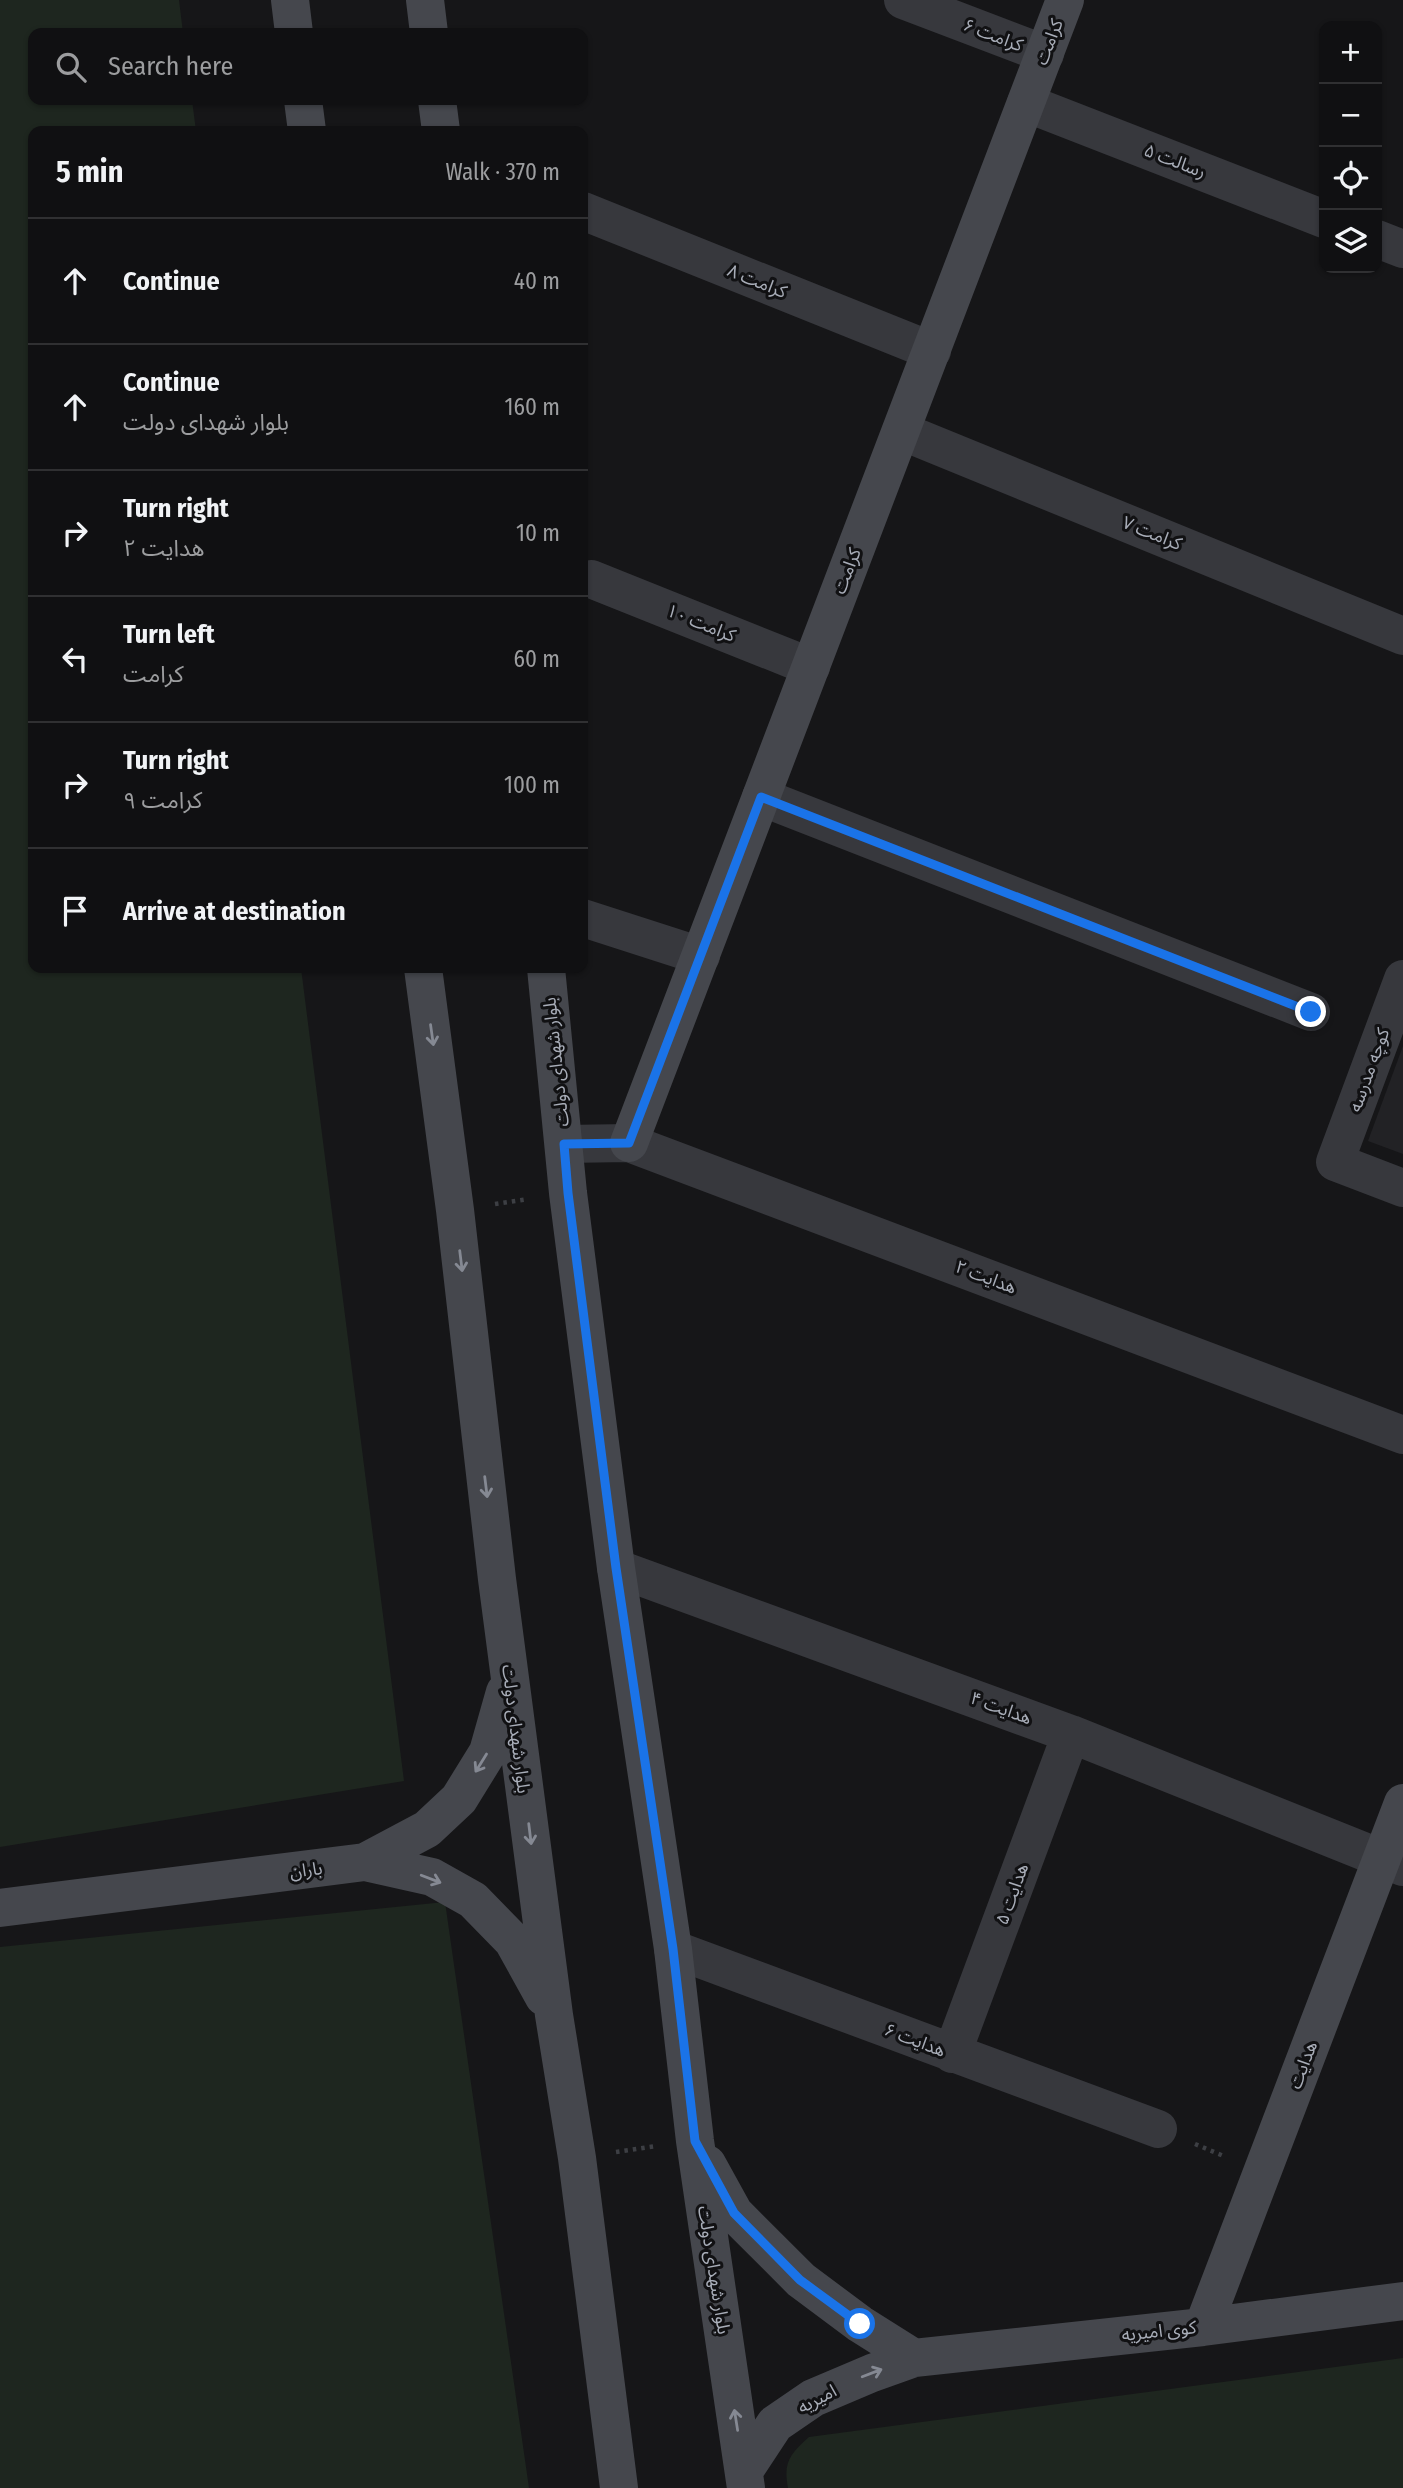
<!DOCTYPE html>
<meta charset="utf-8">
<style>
:root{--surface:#101012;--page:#19191b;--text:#f1f3f6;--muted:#9c9d9f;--line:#303032}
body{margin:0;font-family:"Fira Sans Condensed","Noto Sans Arabic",sans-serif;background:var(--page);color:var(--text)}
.controls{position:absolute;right:21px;top:21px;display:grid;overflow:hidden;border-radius:14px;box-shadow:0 2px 5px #0004}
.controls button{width:63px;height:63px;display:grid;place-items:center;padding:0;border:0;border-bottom:2px solid var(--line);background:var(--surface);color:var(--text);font:35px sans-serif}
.stop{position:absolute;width:21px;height:21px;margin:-16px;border:5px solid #1a73e8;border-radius:50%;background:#fff}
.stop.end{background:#1a73e8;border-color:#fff;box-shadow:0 2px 7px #0008}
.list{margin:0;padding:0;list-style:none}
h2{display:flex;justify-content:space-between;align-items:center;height:91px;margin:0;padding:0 28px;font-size:30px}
h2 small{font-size:23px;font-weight:400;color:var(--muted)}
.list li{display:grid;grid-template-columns:46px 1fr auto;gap:21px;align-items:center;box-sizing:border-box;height:126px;padding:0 28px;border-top:2px solid var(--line)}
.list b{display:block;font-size:26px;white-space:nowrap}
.list p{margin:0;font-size:23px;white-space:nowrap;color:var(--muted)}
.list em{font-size:23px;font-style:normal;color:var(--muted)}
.icon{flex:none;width:38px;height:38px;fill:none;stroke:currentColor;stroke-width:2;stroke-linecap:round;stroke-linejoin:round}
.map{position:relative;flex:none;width:1403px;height:2488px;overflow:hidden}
.search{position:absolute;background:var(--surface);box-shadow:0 2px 5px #0004;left:28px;top:28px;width:560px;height:77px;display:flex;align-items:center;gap:18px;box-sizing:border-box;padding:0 24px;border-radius:14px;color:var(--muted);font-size:26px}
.panel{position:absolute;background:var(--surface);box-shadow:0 2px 5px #0004;left:28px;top:126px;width:560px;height:847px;border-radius:14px}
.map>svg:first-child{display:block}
.built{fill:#222225}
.green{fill:#1e261f}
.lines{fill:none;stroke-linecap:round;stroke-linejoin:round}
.path{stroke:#3d3f44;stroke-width:4.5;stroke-dasharray:3.5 5;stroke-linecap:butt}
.street{stroke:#37383d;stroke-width:38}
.secondary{stroke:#45474d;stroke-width:38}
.oneway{stroke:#858993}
.route{stroke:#1a73e8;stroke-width:9}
.labels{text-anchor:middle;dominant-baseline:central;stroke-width:6;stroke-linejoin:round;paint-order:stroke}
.street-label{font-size:18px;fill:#a8adb8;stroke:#111113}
</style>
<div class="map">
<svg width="1403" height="2488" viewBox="0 0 1403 2488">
<rect width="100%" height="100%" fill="#161618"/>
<path class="built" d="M1403,1046v108l-35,-13z"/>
<path class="green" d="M0,0h179l4,33h-150v67h159l4,31h-163v837h268l103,813 -404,66z
M445,1902l84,586h-529v-541z
M1403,2358v130h-615c-5,-26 2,-34 21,-51z"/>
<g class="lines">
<path class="path" d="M495,1204l33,-5
M1195,2144l31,13
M616,2152l40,-6"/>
<path class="street" d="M903,0l142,54
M1026,103l298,116
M583,211l349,140
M1377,239l26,10
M901,431l502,205
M591,579l220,88
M761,797l550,215
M583,918l118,38
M1403,979l-68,183 68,26
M564,1144l65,-1 774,292
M616,1568l455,166 332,133
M673,1949l485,180
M952,2054l119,-320"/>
<path class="secondary" d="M290,0l4,33
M425,0l4,33
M303,100l4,31
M437,100l4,31
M423,968l32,242 42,369 57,436 23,143 42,330
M546,968l22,225 48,375 57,381 22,192 51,347
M629,1143l436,-1143
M365,1862l67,15 41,23 40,41 31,56
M0,1908l365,-46 62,-33 32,-30 29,-47 17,-60
M707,2164l27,49 67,67 59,44 54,34
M1203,2327l200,-524
M744,2471l31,-47 38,-26 59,-25 42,-15 289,-31 200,-26"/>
</g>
<defs><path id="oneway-shaft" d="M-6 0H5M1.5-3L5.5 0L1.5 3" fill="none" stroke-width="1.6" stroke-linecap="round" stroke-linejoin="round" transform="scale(1.75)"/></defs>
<g class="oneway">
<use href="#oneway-shaft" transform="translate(432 1035) rotate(82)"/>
<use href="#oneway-shaft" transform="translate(461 1261) rotate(83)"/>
<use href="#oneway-shaft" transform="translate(486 1487) rotate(83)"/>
<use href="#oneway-shaft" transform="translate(481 1763) rotate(122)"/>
<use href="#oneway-shaft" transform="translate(530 1834) rotate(83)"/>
<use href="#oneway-shaft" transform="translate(431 1879) rotate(21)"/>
<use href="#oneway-shaft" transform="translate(872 2373) rotate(-21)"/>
<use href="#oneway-shaft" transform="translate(736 2420) rotate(-99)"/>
</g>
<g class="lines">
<path class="route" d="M860,2324l-60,-44 -66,-67 -39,-72 -22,-192 -57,-381 -48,-375 -4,-49 65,-1 132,-346 550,215"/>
</g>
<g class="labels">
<g class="street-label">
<text transform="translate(993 35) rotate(21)">کرامت ۶</text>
<text transform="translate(1049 42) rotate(-69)">کرامت</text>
<text transform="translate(1175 161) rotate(21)">رسالت ۵</text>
<text transform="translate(757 281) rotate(22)">کرامت ۸</text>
<text transform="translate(1152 533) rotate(22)">کرامت ۷</text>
<text transform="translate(847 571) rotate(-69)">کرامت</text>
<text transform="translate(701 623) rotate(22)">کرامت ۱۰</text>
<text transform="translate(556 1062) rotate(-96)">بلوار شهدای دولت</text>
<text transform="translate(1369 1070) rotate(-70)">کوچه مدرسه</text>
<text transform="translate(986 1277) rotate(21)">هدایت ۲</text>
<text transform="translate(1001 1708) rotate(20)">هدایت ۴</text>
<text transform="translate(516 1729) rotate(83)">بلوار شهدای دولت</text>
<text transform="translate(306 1870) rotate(-7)">باران</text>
<text transform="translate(1012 1894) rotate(-70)">هدایت ۵</text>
<text transform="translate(915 2040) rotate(21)">هدایت ۶</text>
<text transform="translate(1303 2065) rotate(-69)">هدایت</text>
<text transform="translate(714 2270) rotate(81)">بلوار شهدای دولت</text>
<text transform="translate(1159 2331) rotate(-6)">کوی امیریه</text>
<text transform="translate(817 2399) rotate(-28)">امیریه</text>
</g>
</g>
</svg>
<div class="controls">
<button>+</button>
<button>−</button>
<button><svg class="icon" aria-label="locate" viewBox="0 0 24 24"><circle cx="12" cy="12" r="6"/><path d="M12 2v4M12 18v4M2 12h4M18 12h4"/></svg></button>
<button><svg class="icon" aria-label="layers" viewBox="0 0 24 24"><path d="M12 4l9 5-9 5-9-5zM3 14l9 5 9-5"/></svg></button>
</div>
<div class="stop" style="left:860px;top:2324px"></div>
<div class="stop end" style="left:1311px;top:1012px"></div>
<div class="search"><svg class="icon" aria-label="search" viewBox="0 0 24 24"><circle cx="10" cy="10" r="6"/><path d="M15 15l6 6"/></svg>Search here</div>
<section class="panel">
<h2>5 min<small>Walk · 370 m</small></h2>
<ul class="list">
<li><svg class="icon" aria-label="ahead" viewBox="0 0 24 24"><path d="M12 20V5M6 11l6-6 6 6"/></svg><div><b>Continue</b></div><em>40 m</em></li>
<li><svg class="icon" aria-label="ahead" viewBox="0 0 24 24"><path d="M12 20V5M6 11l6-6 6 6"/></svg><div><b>Continue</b><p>بلوار شهدای دولت</p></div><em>160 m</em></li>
<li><svg class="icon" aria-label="right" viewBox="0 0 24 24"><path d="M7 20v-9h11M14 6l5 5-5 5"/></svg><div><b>Turn right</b><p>هدایت ۲</p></div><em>10 m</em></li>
<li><svg class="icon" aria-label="left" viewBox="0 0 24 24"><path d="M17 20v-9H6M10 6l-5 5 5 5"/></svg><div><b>Turn left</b><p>کرامت</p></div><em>60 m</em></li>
<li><svg class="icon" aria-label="right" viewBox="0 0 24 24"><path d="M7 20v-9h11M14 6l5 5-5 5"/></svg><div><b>Turn right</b><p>کرامت ۹</p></div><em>100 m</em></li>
<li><svg class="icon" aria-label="arrive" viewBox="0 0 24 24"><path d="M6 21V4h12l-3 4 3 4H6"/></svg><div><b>Arrive at destination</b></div></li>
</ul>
</section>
</div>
